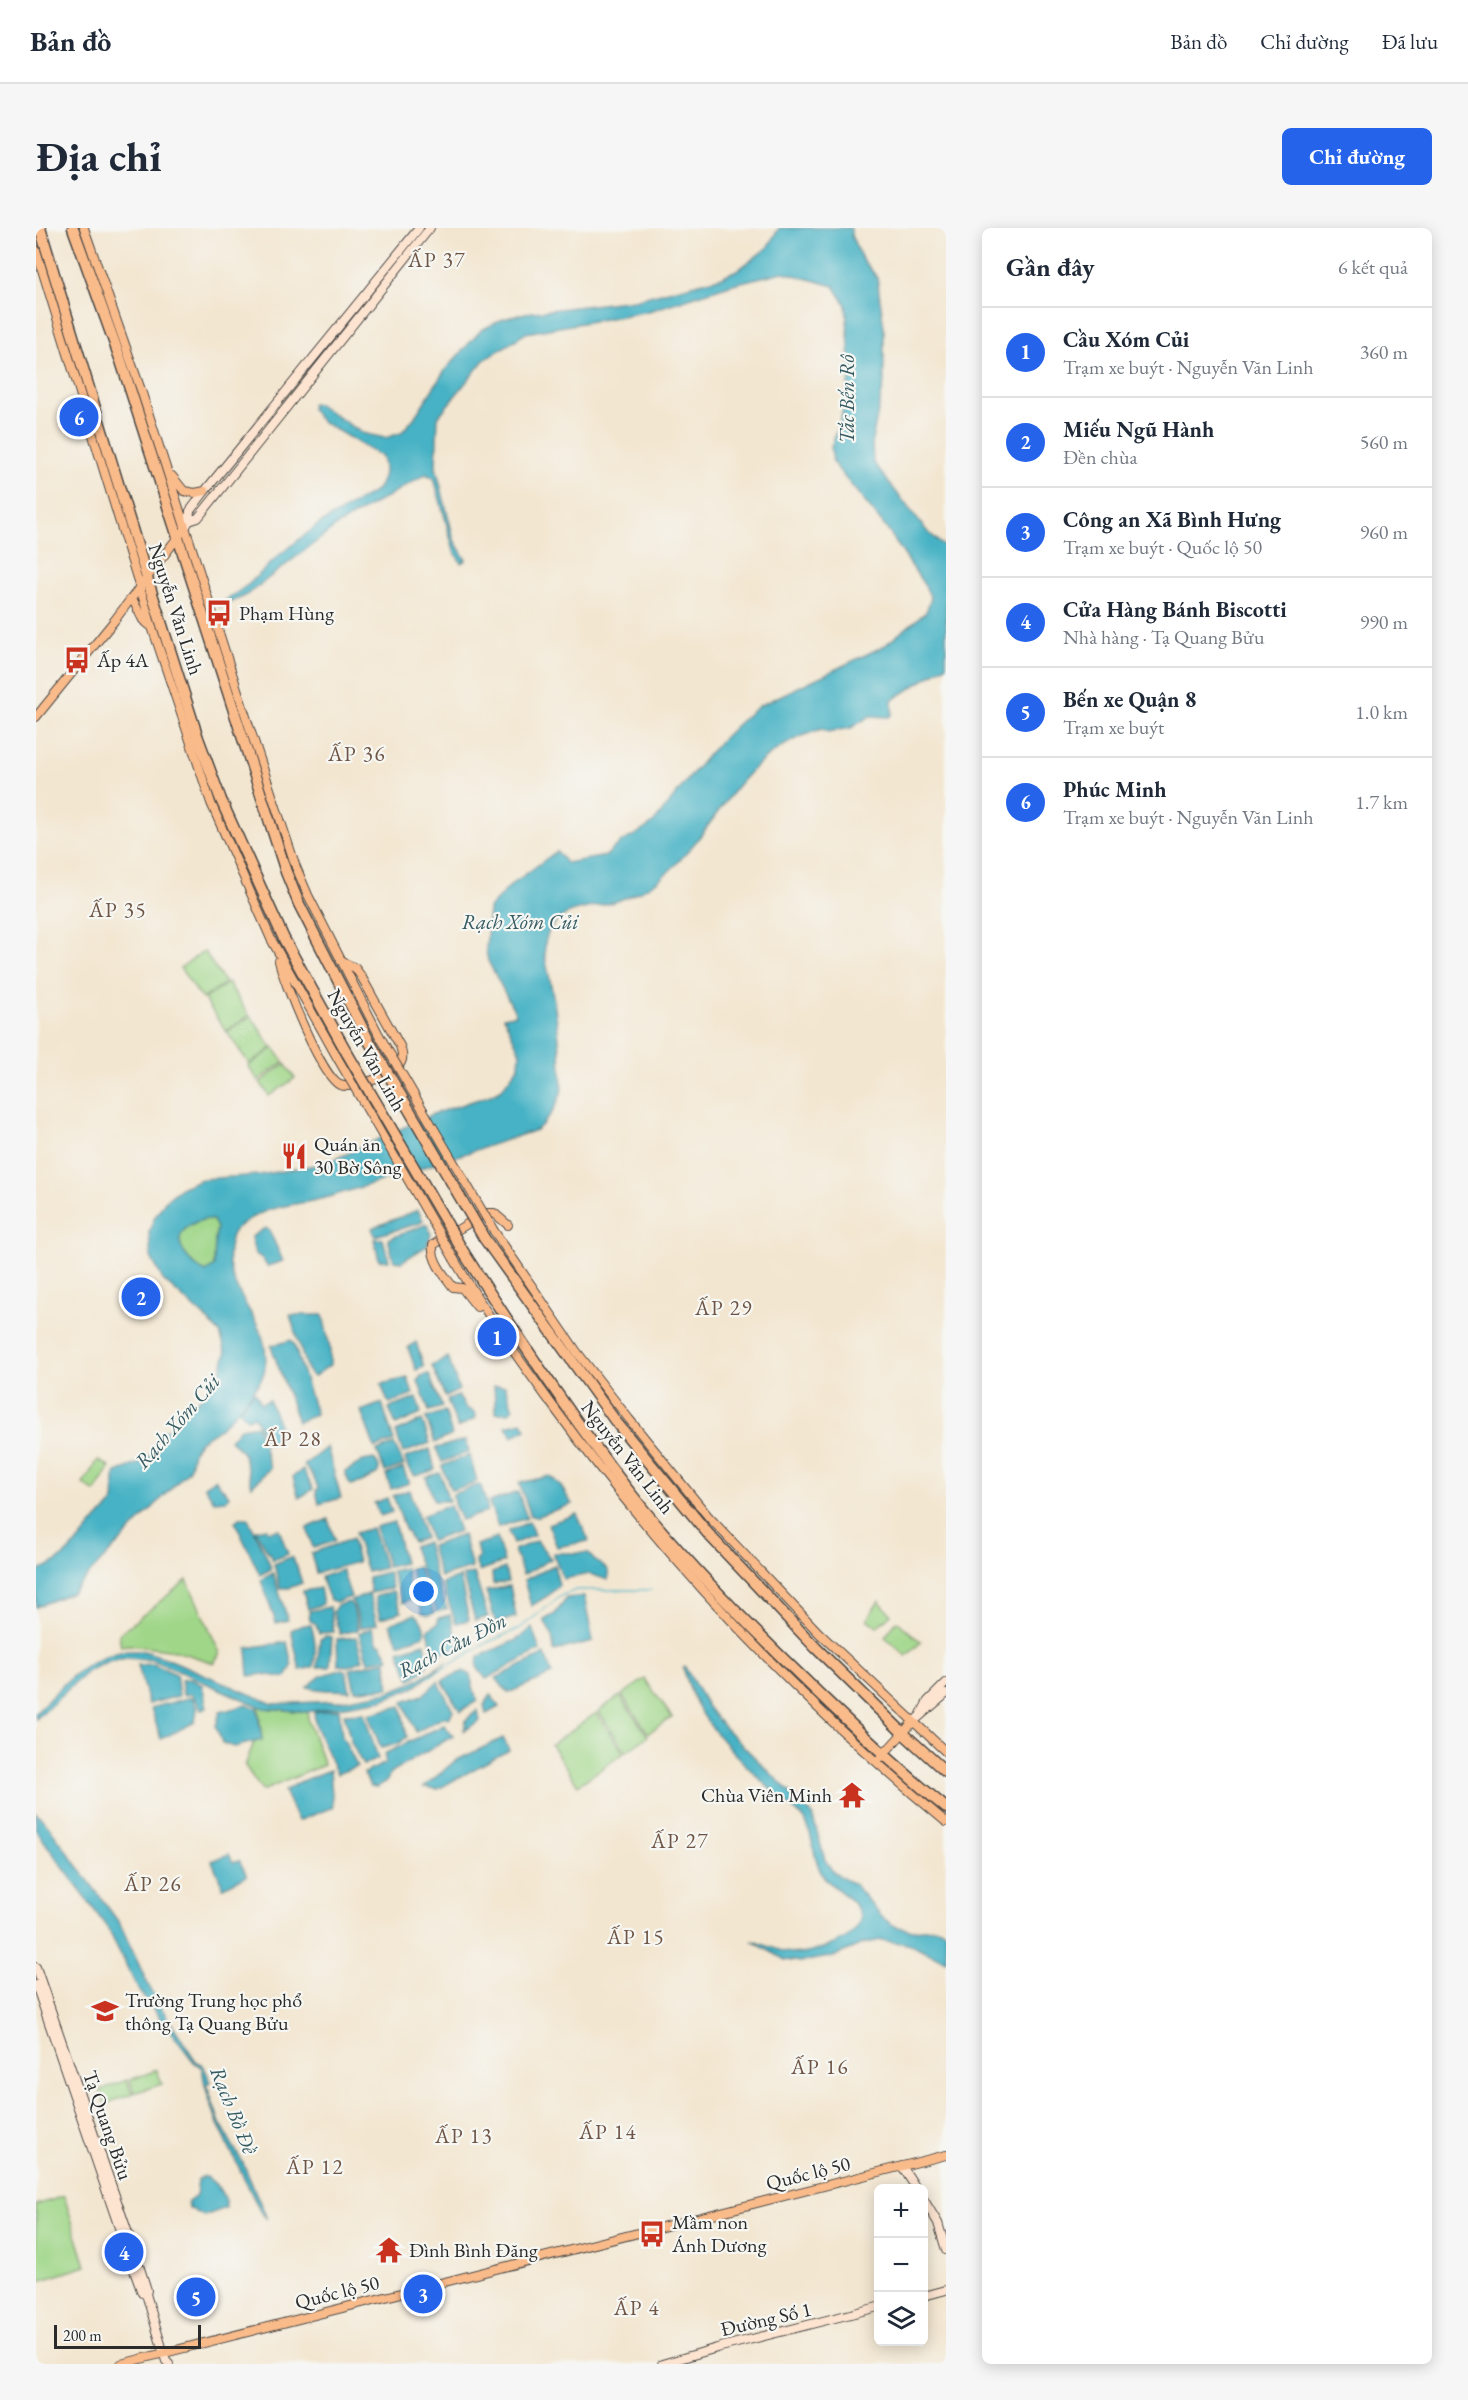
<!DOCTYPE html>
<html lang="vi">
<meta charset="utf-8">
<style>
:root{--surface:#fff;--page:#f6f6f7;--text:#1f2937;--muted:#747a83;--line:#e0e1e3;--accent:#2563eb}
body{margin:0;font-family:"EB Garamond",serif;background:var(--page);color:var(--text)}
.controls{position:absolute;right:18px;bottom:18px;display:grid;overflow:hidden;border-radius:9px;box-shadow:0 3px 15px #0003}
.controls button{width:54px;height:54px;display:grid;place-items:center;padding:0;border:0;border-bottom:2px solid var(--line);background:var(--surface);color:var(--text);font:30px sans-serif}
.scale{position:absolute;left:18px;bottom:15px;width:147px;box-sizing:border-box;padding-left:6px;border:3px solid #2b2b2b;border-top:0;font-size:16px;line-height:21px;white-space:nowrap;color:#2b2b2b;-webkit-text-stroke:4px #f6f6f2;paint-order:stroke}
.you{position:absolute;left:388px;top:1364px;width:21px;height:21px;margin:-15px;border:4px solid #fff;border-radius:50%;background:#1a73e8;box-shadow:0 0 0 9px #1a73e833}
.badge{display:grid;place-items:center;width:39px;height:39px;border-radius:50%;background:var(--accent);color:#fff;font-size:20px;font-weight:700}
.pin{position:absolute;translate:-50% -50%;border:3px solid #fff;box-shadow:0 2px 6px #0006}
.list{margin:0;padding:0;list-style:none}
h2{display:flex;justify-content:space-between;align-items:center;height:78px;margin:0;padding:0 24px;font-size:26px}
h2 small{font-size:20px;font-weight:400;color:var(--muted)}
.list li{display:grid;grid-template-columns:39px 1fr auto;gap:18px;align-items:center;box-sizing:border-box;height:90px;padding:0 24px;border-top:2px solid var(--line)}
.list b{display:block;font-size:22px;white-space:nowrap}
.list p{margin:0;font-size:20px;white-space:nowrap;color:var(--muted)}
.list em{font-size:20px;font-style:normal;color:var(--muted)}
.icon{flex:none;width:33px;height:33px;fill:none;stroke:currentColor;stroke-width:2;stroke-linecap:round;stroke-linejoin:round}
.map{position:relative;flex:none;width:910px;height:2136px;overflow:hidden;border-radius:9px}
header{display:flex;align-items:center;gap:36px;box-sizing:border-box;height:84px;padding:0 30px;background:var(--surface);border-bottom:2px solid var(--line)}
header strong{font-size:28px}
nav{display:flex;gap:33px;margin-inline-start:auto;font-size:21px}
.intro{display:flex;align-items:center;justify-content:space-between;box-sizing:border-box;height:144px;padding:0 36px}
h1{margin:0;font-size:42px}
.button{padding:15px 27px;border-radius:9px;background:var(--accent);color:#fff;font-size:21px;font-weight:700}
main{display:flex;gap:36px;padding:0 36px}
aside{flex:1;background:var(--surface);border-radius:9px;box-shadow:0 3px 15px #0003}
.map>svg:first-child{display:block}
.green{fill:#9fd687;stroke:#658059;stroke-width:1.5}
.water{fill:#47b2c5;stroke:#396e78;stroke-width:1.5;fill-rule:evenodd}
.lines{fill:none;stroke-linecap:round;stroke-linejoin:round}
.stream{stroke:#47b2c5;stroke-width:1.5}
.secondary-casing{stroke:#494744;stroke-width:10}
.primary-casing{stroke:#494744;stroke-width:10}
.highway-casing{stroke:#494744;stroke-width:13}
.secondary{stroke:#fde4d1;stroke-width:8}
.primary{stroke:#fabb8b;stroke-width:8}
.highway{stroke:#fabb8b;stroke-width:10}
.primary-bridge-casing{stroke:#494744;stroke-width:10;stroke-linecap:butt}
.highway-bridge-casing{stroke:#494744;stroke-width:13;stroke-linecap:butt}
.primary-bridge{stroke:#fabb8b;stroke-width:8}
.highway-bridge{stroke:#fabb8b;stroke-width:10}
.labels{text-anchor:middle;dominant-baseline:central;stroke-width:4.5;stroke-linejoin:round;paint-order:stroke}
.street-label{font-size:20px;fill:#2b2b2b;stroke:#f6f6f2}
.poi-label{font-size:20px;fill:#2b2b2b;stroke:#f6f6f2;text-anchor:start}
.neighbourhood-label{font-size:21px;letter-spacing:1.5px;fill:#6f5545;stroke:#f6f6f2}
.water-label{font-size:21px;font-style:italic;fill:#355a61;stroke:#f6f6f2}
</style>
<header>
<strong>Bản đồ</strong>
<nav><a>Bản đồ</a><a>Chỉ đường</a><a>Đã lưu</a></nav>
</header>
<div class="intro"><h1>Địa chỉ</h1><a class="button">Chỉ đường</a></div>
<main>
<div class="map">
<svg width="910" height="2136" viewBox="0 0 910 2136">
<rect width="100%" height="100%" fill="#f6f6f2"/>
<filter id="ink" filterUnits="userSpaceOnUse"><feTurbulence type="fractalNoise" baseFrequency=".0167" numOctaves="2"/><feDisplacementMap in="SourceGraphic" scale="12" xChannelSelector="R" yChannelSelector="G"/><feConvolveMatrix kernelMatrix="1 2 1 2 8 2 1 2 1" color-interpolation-filters="sRGB"/></filter>
<filter id="wash" filterUnits="userSpaceOnUse"><feTurbulence type="fractalNoise" baseFrequency=".008" numOctaves="4" result="noise"/><feDisplacementMap in="SourceGraphic" scale="24" xChannelSelector="R" yChannelSelector="G"/><feGaussianBlur stdDeviation="1.35" result="paint"/><feColorMatrix in="noise" values="0 0 0 0 0 0 0 0 0 0 0 0 0 0 0 0 0 1.4 0 .05"/><feComposite in="paint" operator="in"/></filter>
<g filter="url(#wash)">
<rect width="100%" height="100%" fill="#f3e6d0"/>
<path class="green" d="M168,723l21,32 -23,16 -22,-31z
M192,755l21,32 -23,16 -22,-32z
M215,788l21,32 -23,16 -22,-32z
M238,820l10,14 -26,18 -10,-14z
M249,836l10,14 -26,18 -9,-14z
M170,991l7,1 4,8 -2,11 -1,27 -8,6c-13,-6 -35,-28 -22,-42 5,-6 14,-9 22,-11z
M62,1232l12,7 -15,25 -12,-8z
M151,1352l33,73 -6,10 -38,-12 -47,-6 -8,1 -2,-12z
M843,1373l12,13 -14,13 -10,-8z
M861,1393l24,21 -15,14 -21,-19z
M609,1451l27,38 -24,16 -26,-38z
M584,1468l28,40 -22,16 -28,-41z
M222,1478l6,2 44,4v8l16,45 -62,26 -17,-25 9,-24 8,-2z
M560,1485l28,40 -46,32 -27,-40z
M121,1842l5,14 -28,9 -4,-13z
M91,1852l5,14 -27,10 -5,-14z
M28,1968l22,70 -50,16v-77z"/>
<path class="water" d="M743,0h72v7l11,24 15,18 7,50v56l-12,57 1,22 52,67 21,19v118l-54,34v14l-3,3 -19,-1 -19,12 -23,4 -6,-3c-86,26 -96,89 -154,143 -14,13 -33,23 -51,29 -26,9 -63,5 -71,38 -4,13 2,29 4,41 6,30 10,60 11,90 0,7 2,16 0,23 -5,14 -13,28 -25,37 -68,23 -136,46 -204,66 -39,12 -63,5 -98,34 -25,60 44,87 30,142 -3,13 -32,45 -42,54 -8,7 -19,11 -26,20 -6,8 -3,17 -8,25l-116,121 -36,15v-35c35,-15 39,-29 63,-55 5,-6 13,-9 15,-17 2,-10 -3,-18 2,-28l29,-11 13,-14 5,-16 10,-4 13,-17 20,-17 9,-17 6,-6 5,-17 -6,-20 -18,-18 -39,-35 -12,-23 -2,-24 4,-13 12,-19 17,-14 20,-8 58,-4 67,-12 106,-49 55,-18 13,-6 18,-24 1,-13 -16,-36 12,-3 -28,-53 -2,-11 3,-42 23,-24 45,-33 9,12 40,-7c14,-18 31,-19 48,-34 32,-39 63,-85 105,-116l125,-60 42,-34 5,-14 -6,-12 -38,-57 -54,-66 -2,-16 9,-25 11,-48 -5,-69 -12,-19 -51,-14 -50,12 -84,27 -123,22 -42,27 -46,57 -2,50 18,73 12,20 -5,3 -7,-12 -20,-73 -8,-4 -88,51 -93,71 -25,11 -1,-2 30,-21 29,-28 41,-32 57,-33c8,-11 10,-20 6,-34l-61,-36 -10,-12 1,-5h6l44,29 23,5 16,-5 13,-15 31,-48 36,-40 22,-11 22,-6 109,-13 85,-22 20,-9 28,-21zM169,991l8,1 4,8 -2,11 -1,27 -8,6c-13,-6 -35,-27 -22,-42 5,-6 14,-9 21,-11z
M382,982l5,10 -3,3 -45,13 -3,-8z
M391,996l4,10 -4,12 -26,16 -7,-1 -6,-22z
M229,1000l4,2 14,31 -16,5 -5,-8 -7,-4 -4,-17z
M338,1011h9l6,22 -10,-1z
M254,1087h33l7,33v17l-17,12 -6,-7z
M255,1112l3,4 22,70 -18,8 -27,-76z
M380,1114l8,25 -8,3 -8,-22z
M412,1129l11,33 -14,7 -13,-31z
M393,1146l13,33 -13,4 -11,-30 3,-5z
M372,1150l5,17 -23,8 -3,-3 -6,-16z
M458,1158h11l8,23 -4,4h-13z
M218,1164l2,1 5,10 8,-3 10,25 -4,4 2,10 -10,5 -11,-25 -3,-3 -5,3 -9,-9z
M422,1168l8,12 8,4 2,6 -18,10 -11,-28z
M381,1170l4,16 -25,11 -7,-17z
M346,1175l12,38 -19,7 -14,-37z
M409,1183l7,24 -17,8 -9,-25z
M386,1192l8,23 -27,10 -7,-21z
M486,1194l4,7 -14,8 -6,-11z
M221,1197l13,43 -18,18 -9,-33 -13,-13 10,-12z
M430,1212l3,12 -27,10 -6,-14z
M358,1216l10,21 -19,7 -8,-21z
M291,1219l14,51 -22,6 -3,-13 2,-3 -5,-12 -9,-11z
M394,1221l5,21 -20,6 -7,-8 -3,-10z
M433,1227l8,25 -4,4 -22,6 -9,-24z
M338,1231l5,8 -1,6 -16,9 -12,3 -5,-13 18,-11z
M367,1240l6,15 -18,6 -5,-14z
M267,1241l10,20 -14,9 -6,-21z
M404,1245l9,28h-15l-8,-24z
M514,1248l10,9 12,19 -36,13 -5,-1 -12,-33z
M179,1251l14,17 -3,4 -12,1 -10,-15z
M442,1257l3,1 6,20 -1,6 -25,8 -7,-16 -1,-10z
M373,1262l16,48 -12,4 -8,-13 -12,-33z
M482,1264l9,26 -29,9 -9,-25z
M351,1270l5,14 -12,4 -6,-13z
M414,1277l9,26 -28,10 -9,-25z
M541,1286l12,27 -32,6 -9,-23z
M203,1290h9c5,13 22,41 23,51l-11,6 -25,-53z
M292,1291l7,22 -22,7 -6,-20z
M358,1294l10,41 -16,4 -13,-40z
M493,1294l5,13 -21,9 -5,-13z
M231,1300l1,3 11,-2 9,25 -15,6 -18,-30z
M336,1300l13,40 -18,4 -12,-39z
M427,1307l9,33 -32,9 -9,-31z
M461,1310l7,24 -25,9 -4,-10 4,-4 -3,-12z
M316,1311l6,23 -42,11 -5,-20z
M501,1313l14,18 -28,16 -9,-25z
M391,1314l8,34 12,33 -10,3 -24,-65z
M517,1325h36l4,6 15,11v10l-18,-6 -27,5z
M255,1329l5,7 6,19 -13,5h-9l-6,-24z
M518,1337l5,20 -10,10 -18,11 -7,-26z
M382,1339l16,46 -5,2 -7,-2 -12,-45z
M370,1340l5,31 -8,4 -12,-32z
M469,1340l3,14 -15,2 -1,-11z
M306,1342l9,27 -15,5 -6,-2 -9,-23z
M352,1344l4,16 -21,5 -3,-16z
M237,1345l15,47 -12,3 -15,-43z
M438,1345l14,44 -13,3 -12,-44z
M424,1349l9,43 -13,3 -14,-40z
M474,1358l6,31 -20,6 -10,-32z
M284,1360l3,16 -15,5 -5,-18z
M357,1363l9,21 -22,6 -5,-21z
M333,1366l8,30 -17,4 -5,-21 -4,-7z
M548,1368l9,45 -39,10 -2,-15 -8,-16 11,-6 12,-16z
M313,1374l4,5 5,23 -18,4 -7,-22 4,-7z
M294,1379l4,25 -15,1 -4,-10 -5,-2 -1,-10z
M379,1386c6,5 11,13 9,21l-25,9 -9,-20z
M414,1387l9,32 -25,8 -6,-25 10,-7v-5z
M267,1397h8c5,15 6,27 2,42l-13,3 -9,-40z
M336,1400l6,16h3l8,14 -21,4 -9,-29z
M496,1400l8,22 -54,29 -9,-12 1,-10 38,-17z
M290,1408l6,1 -2,30h-13l3,-28z
M320,1409l7,23 -14,6 -11,-1 -1,-26z
M251,1414l5,24 -6,12 -22,-4 -15,2 -2,-28z
M389,1415c3,21 6,26 -15,36l-11,-28z
M86,1423h22l22,7 107,46 64,-3 52,-9 25,-10 33,-20 -32,25 -33,13 -75,12 -44,-4 -110,-48 -27,-2 -22,5 -16,8 -52,48v-6c29,-31 44,-50 86,-62z
M509,1426l7,20 -44,19 -12,-15z
M350,1433l3,27 -34,2 -5,-21z
M117,1436l23,10 3,22 -31,8 -10,-39z
M649,1439l23,40 16,20 88,87 13,46 8,12 21,12 29,34 12,8 15,4 27,-2 9,3v30l-38,-17 -27,-4 -19,4 -27,12 -34,6 -16,-2 -33,-19c15,3 28,12 43,12 19,1 76,-16 63,-43 -8,-15 -27,-22 -36,-36 -9,-14 -10,-46 -18,-55 -8,-9 -19,-16 -28,-24 -27,-27 -59,-55 -78,-88 -7,-12 -10,-26 -15,-38z
M307,1441l3,2 4,20c-17,-2 -26,1 -43,-4l14,-11z
M428,1443l6,4 7,26 -17,10 -18,-31z
M155,1451l11,6 5,22 -6,2 -9,-15 -9,1 -2,-15z
M402,1453l15,29 -4,9 -5,-2 -28,15 -13,-30 20,-7z
M455,1467l8,12 -13,7 -2,-9z
M156,1469l5,12 -2,13 -34,17 -10,-31z
M210,1477l11,3 5,32 -28,7 -12,-4 -6,-17 4,-14z
M365,1478l6,31 -10,7 -16,4 -13,-34z
M303,1481l3,27 15,30 -20,8 -21,-46 -2,-16z
M442,1482l2,11 -16,9 2,-10z
M328,1485l14,46 -15,6 -12,-23 -7,-28z
M408,1497l9,11 -63,37 -3,8 -10,6 -7,-1 -6,-13 22,-10 -2,-9z
M467,1510l6,12 -71,39 -14,-2 31,-26z
M294,1542l3,37 -35,14 -14,-30 15,-9z
M0,1585l12,12 72,99 34,73 42,64 7,4 8,17 -4,4 13,37 23,40 24,56 -7,-8 -42,-87 -13,-38 -3,-18 -8,-6 -55,-71 -31,-62 -72,-99z
M193,1626l4,8 6,-2 8,16 -24,11 -11,-26z
M169,1949c12,5 20,18 21,31l-22,8 -15,-8 -1,-6 8,-6 2,-17z"/>
<g class="lines">
<path class="stream" d="M391,1450l61,-36 31,-13 42,-33 15,-6h75"/>
</g>
</g>
<g filter="url(#ink)">
<g class="lines">
<g class="secondary-casing">
<path id="secondary" d="M153,293l9,-3 232,-290
M149,300l4,-7 1,-10 15,-20 214,-263
M885,1486l7,-13 18,-18
M877,1494l33,-28
M0,1739l102,295 9,28 -1,4
M0,1757l92,269 14,39 4,1 20,67 3,3
M866,1938l14,22
M888,1972l14,23 8,27
M888,2068l22,-6
M626,2136l55,-16 161,-41"/>
</g>
<g class="primary-casing">
<path id="primary" d="M48,0l57,162 108,336 47,141 12,28 71,140
M0,22l116,377 59,176 60,136 67,120
M136,248l12,15 11,2 10,-2
M96,370l11,22 9,7
M0,489l78,-96 67,-88
M243,733c5,22 43,117 61,124 13,5 52,-10 60,-21 4,-5 2,-12 0,-18l-39,-70 -6,-8 -14,-7
M458,1003l83,121 52,67 79,97 111,117 127,119
M418,1031c30,52 64,99 99,147 113,155 246,294 393,416
M441,1079l-15,-19 -9,-1c-9,-12 -22,-27 -20,-42l52,-32h9l14,12
M845,1529l32,-35
M85,2136l825,-209"/>
</g>
<g class="highway-casing">
<path id="highway" d="M4,0l107,350 51,160 23,62 63,139 63,114
M37,0l48,133 165,511 13,32 70,137
M448,1010l132,184 94,114 106,112 87,85 43,39
M428,1025c56,88 114,175 179,256 49,59 104,115 159,168 46,45 94,90 144,131"/>
</g>
<use href="#secondary" class="secondary"/>
<use href="#primary" class="primary"/>
<use href="#highway" class="highway"/>
<g class="primary-bridge-casing">
<path id="primary-bridge" d="M343,807l115,196
M302,831l116,200"/>
</g>
<g class="highway-bridge-casing">
<path id="highway-bridge" d="M333,813l115,197
M311,825l117,200"/>
</g>
<use href="#primary-bridge" class="primary-bridge"/>
<use href="#highway-bridge" class="highway-bridge"/>
</g>
</g>
<defs>
<g id="bus-bare" transform="scale(2.07)"><path d="M-5-6H5V4H4V6H2V4H-2V6H-4V4H-5ZM-3.5-4V0h7V-4ZM-3.5 1.2v1.5H-2V1.2ZM2 1.2v1.5H3.5V1.2Z" fill="#c8321e" stroke="#f6f6f2" stroke-width="2.5" paint-order="stroke"/></g>
<g id="restaurant-bare" transform="scale(2.07)"><path d="M-5-6h1v4h1v-4h1v4h1v-4h1v5L-1.5 .5V6h-2V.5L-5-1ZM5-6V6H3V1.5H1.5Q1.5-4 5-6Z" fill="#c8321e" stroke="#f6f6f2" stroke-width="2.5" paint-order="stroke"/></g>
<g id="temple-bare" transform="scale(2.07)"><path d="M0-6L5-2H3V0L6.5 2.5H4V6H1.5V3h-3V6H-4V2.5H-6.5L-3 0V-2H-5Z" fill="#c8321e" stroke="#f6f6f2" stroke-width="2.5" paint-order="stroke"/></g>
<g id="school-bare" transform="scale(2.07)"><path d="M0-5L7-2L0 1L-7-2ZM-4 1L0 2.5L4 1V4Q0 6-4 4Z" fill="#c8321e" stroke="#f6f6f2" stroke-width="2.5" paint-order="stroke"/></g>
</defs>
<g fill-rule="evenodd">
<use href="#bus-bare" x="183" y="385"/>
<use href="#bus-bare" x="41" y="432"/>
<use href="#restaurant-bare" x="258" y="928"/>
<use href="#temple-bare" x="816" y="1567"/>
<use href="#school-bare" x="69" y="1783"/>
<use href="#bus-bare" x="616" y="2006"/>
<use href="#temple-bare" x="353" y="2022"/>
</g>
<g class="labels">
<g class="street-label">
<text transform="translate(140 381) rotate(72)">Nguyễn Văn Linh</text>
<text transform="translate(331 822) rotate(60)">Nguyễn Văn Linh</text>
<text transform="translate(592 1229) rotate(52)">Nguyễn Văn Linh</text>
<text transform="translate(72 1897) rotate(71)">Tạ Quang Bửu</text>
<text transform="translate(772 1945) rotate(-14)">Quốc lộ 50</text>
<text transform="translate(301 2064) rotate(-14)">Quốc lộ 50</text>
<text transform="translate(730 2091) rotate(-13)">Đường Số 1</text>
</g>
<g class="poi-label">
<text x="203" y="385">Phạm Hùng</text>
<text x="61" y="432">Ấp 4A</text>
<text x="278" y="916">Quán ăn<tspan x="278" dy="23">30 Bờ Sông</tspan></text>
<text x="796" y="1567" text-anchor="end">Chùa Viên Minh</text>
<text x="89" y="1772">Trường Trung học phổ<tspan x="89" dy="23">thông Tạ Quang Bửu</tspan></text>
<text x="636" y="1994">Mầm non<tspan x="636" dy="23">Ánh Dương</tspan></text>
<text x="373" y="2022">Đình Bình Đăng</text>
</g>
<g class="neighbourhood-label">
<text x="401" y="31">ẤP 37</text>
<text x="321" y="525">ẤP 36</text>
<text x="82" y="681">ẤP 35</text>
<text x="688" y="1079">ẤP 29</text>
<text x="257" y="1210">ẤP 28</text>
<text x="644" y="1612">ẤP 27</text>
<text x="117" y="1655">ẤP 26</text>
<text x="600" y="1708">ẤP 15</text>
<text x="784" y="1838">ẤP 16</text>
<text x="572" y="1903">ẤP 14</text>
<text x="428" y="1907">ẤP 13</text>
<text x="279" y="1938">ẤP 12</text>
<text x="601" y="2079">ẤP 4</text>
</g>
<g class="water-label">
<text transform="translate(810 171) rotate(-90)">Tắc Bến Rô</text>
<text x="484" y="693">Rạch Xóm Củi</text>
<text transform="translate(141 1193) rotate(-49)">Rạch Xóm Củi</text>
<text transform="translate(416 1417) rotate(-27)">Rạch Cầu Đồn</text>
<text transform="translate(198 1882) rotate(68)">Rạch Bồ Đề</text>
</g>
</g>
</svg>
<div class="controls">
<button>+</button>
<button>−</button>
<button><svg class="icon" aria-label="layers" viewBox="0 0 24 24"><path d="M12 4l9 5-9 5-9-5zM3 14l9 5 9-5"/></svg></button>
</div>
<div class="scale">200 m</div>
<div class="you"></div>
<div class="pin badge" style="left:461px;top:1109px">1</div>
<div class="pin badge" style="left:105px;top:1069px">2</div>
<div class="pin badge" style="left:387px;top:2066px">3</div>
<div class="pin badge" style="left:88px;top:2024px">4</div>
<div class="pin badge" style="left:160px;top:2069px">5</div>
<div class="pin badge" style="left:43px;top:189px">6</div>
</div>
<aside>
<h2>Gần đây<small>6 kết quả</small></h2>
<ul class="list">
<li><span class="badge">1</span><div><b>Cầu Xóm Củi</b><p>Trạm xe buýt · Nguyễn Văn Linh</p></div><em>360 m</em></li>
<li><span class="badge">2</span><div><b>Miếu Ngũ Hành</b><p>Đền chùa</p></div><em>560 m</em></li>
<li><span class="badge">3</span><div><b>Công an Xã Bình Hưng</b><p>Trạm xe buýt · Quốc lộ 50</p></div><em>960 m</em></li>
<li><span class="badge">4</span><div><b>Cửa Hàng Bánh Biscotti</b><p>Nhà hàng · Tạ Quang Bửu</p></div><em>990 m</em></li>
<li><span class="badge">5</span><div><b>Bến xe Quận 8</b><p>Trạm xe buýt</p></div><em>1.0 km</em></li>
<li><span class="badge">6</span><div><b>Phúc Minh</b><p>Trạm xe buýt · Nguyễn Văn Linh</p></div><em>1.7 km</em></li>
</ul>
</aside>
</main>
